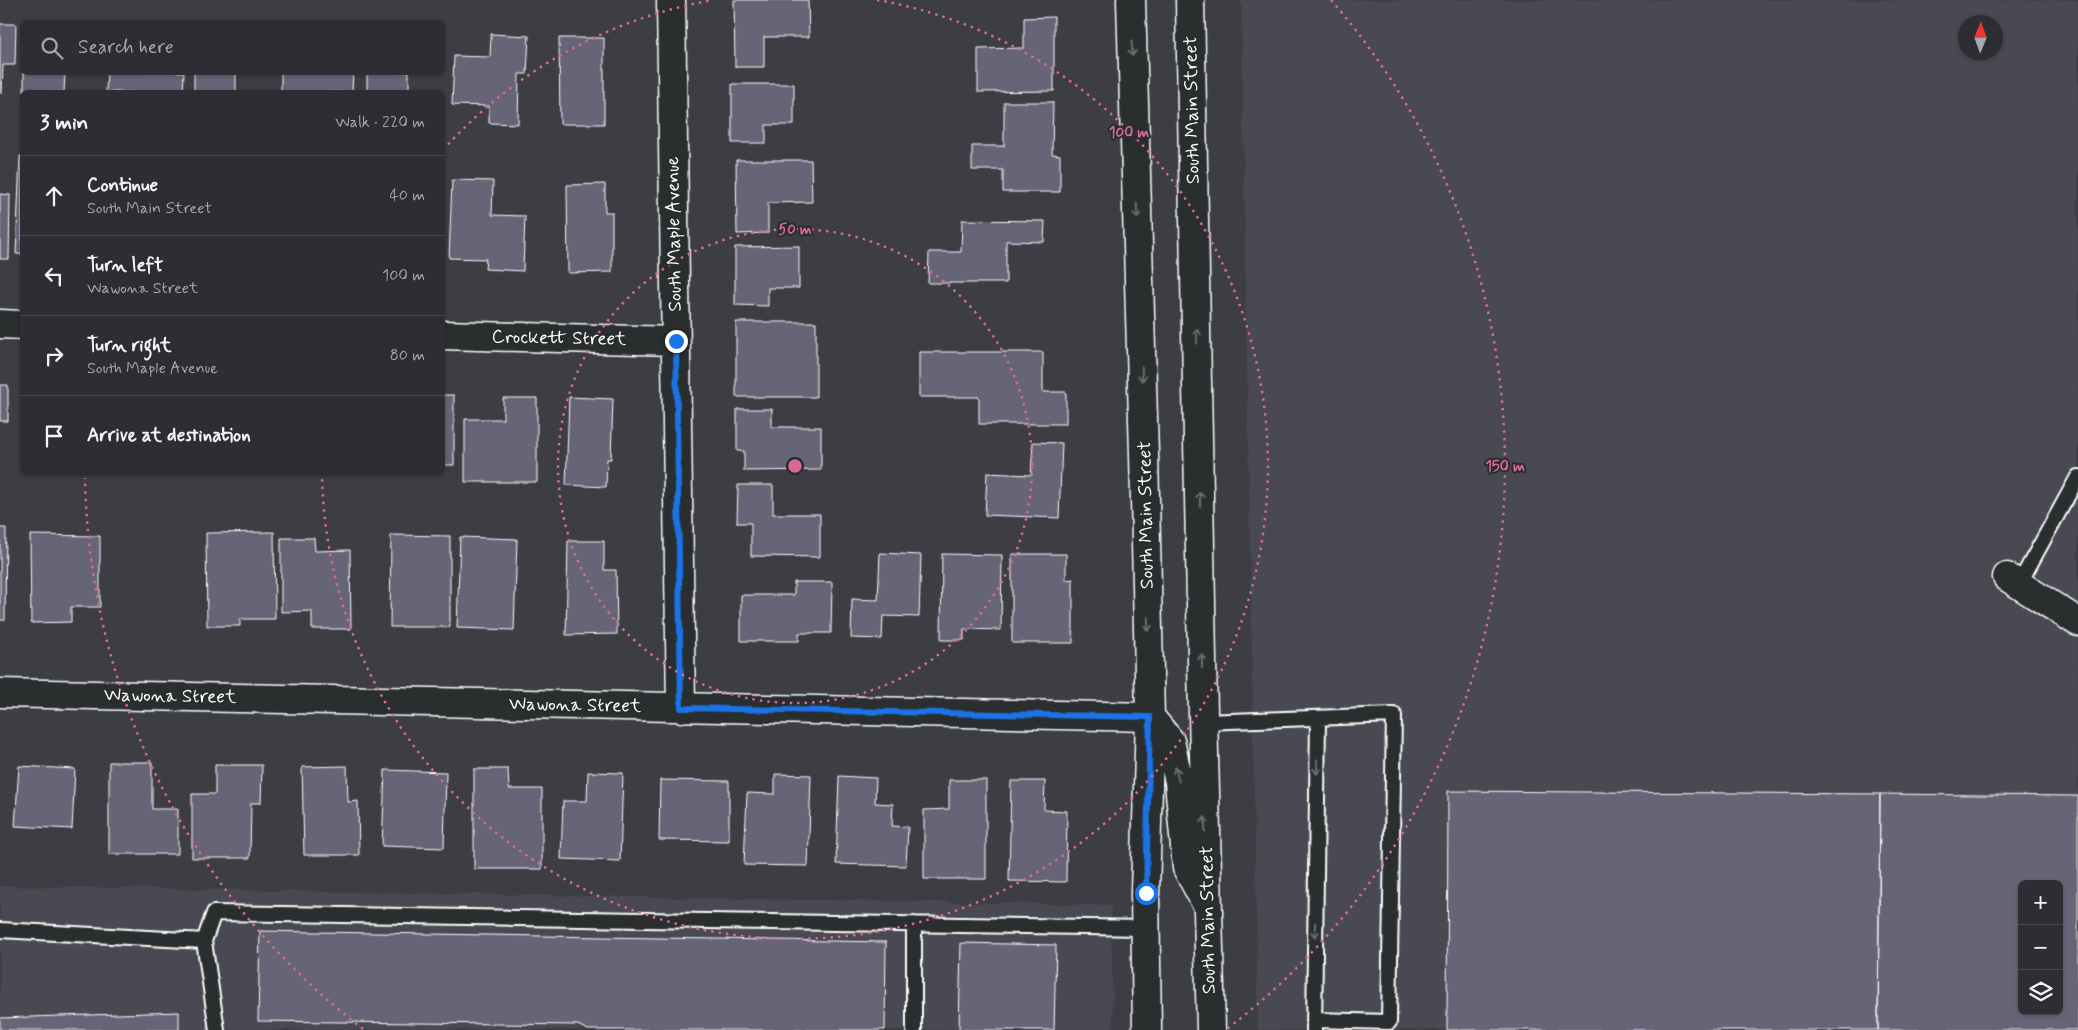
<!DOCTYPE html>
<meta charset="utf-8">
<style>
:root{--surface:#2d2e33;--page:#35363b;--text:#f1f3f6;--muted:#a7a8ac;--line:#484a4e}
body{margin:0;font-family:Mynerve,sans-serif;background:var(--page);color:var(--text)}
.controls{position:absolute;right:15px;bottom:15px;display:grid;overflow:hidden;border-radius:8px;box-shadow:0 1px 4px #0004}
.controls button{width:45px;height:45px;display:grid;place-items:center;padding:0;border:0;border-bottom:1px solid var(--line);background:var(--surface);color:var(--text);font:25px sans-serif}
.compass{position:absolute;left:1958px;top:15px;width:45px;height:45px;border-radius:50%;background:var(--surface);box-shadow:0 1px 4px #0004;rotate:1deg}
.stop{position:absolute;width:15px;height:15px;margin:-11px;border:4px solid #1a73e8;border-radius:50%;background:#fff}
.stop.end{background:#1a73e8;border-color:#fff;box-shadow:0 1px 5px #0008}
.list{margin:0;padding:0;list-style:none}
h2{display:flex;justify-content:space-between;align-items:center;height:65px;margin:0;padding:0 20px;font-size:21px}
h2 small{font-size:16px;font-weight:400;color:var(--muted)}
.list li{display:grid;grid-template-columns:32px 1fr auto;gap:15px;align-items:center;box-sizing:border-box;height:80px;padding:0 20px;border-top:1px solid var(--line)}
.list b{display:block;font-size:19px;white-space:nowrap}
.list p{margin:0;font-size:16px;white-space:nowrap;color:var(--muted)}
.list em{font-size:16px;font-style:normal;color:var(--muted)}
.icon{flex:none;width:28px;height:28px;fill:none;stroke:currentColor;stroke-width:2;stroke-linecap:round;stroke-linejoin:round}
.map{position:relative;flex:none;width:2078px;height:1030px;overflow:hidden}
.search{position:absolute;background:var(--surface);box-shadow:0 1px 4px #0004;left:20px;top:20px;width:425px;height:55px;display:flex;align-items:center;gap:12px;box-sizing:border-box;padding:0 18px;border-radius:8px;color:var(--muted);font-size:19px}
.panel{position:absolute;background:var(--surface);box-shadow:0 1px 4px #0004;left:20px;top:90px;width:425px;height:385px;border-radius:8px}
.map>svg:first-child{display:block}
.built{fill:#494a53;fill-rule:evenodd}
.building{fill:#666577;stroke:#fff;fill-rule:evenodd}
.lines{fill:none;stroke-linecap:round;stroke-linejoin:round}
.lane-casing{stroke:#fff;stroke-width:18}
.street-casing{stroke:#fff;stroke-width:31}
.secondary-casing{stroke:#fff;stroke-width:31}
.lane{stroke:#2a2d2e;stroke-width:14}
.street{stroke:#2a2d2e;stroke-width:28}
.secondary{stroke:#2a2d2e;stroke-width:28}
.oneway{stroke:#6a6c6d}
.route{stroke:#1a73e8;stroke-width:6}
.ring{fill:none;stroke:#d76994;stroke-width:2.5;stroke-dasharray:2.5 5}
.labels{text-anchor:middle;dominant-baseline:central;stroke-width:4;stroke-linejoin:round;paint-order:stroke}
.street-label{font-size:19px;fill:#fff;stroke:#2a2d2e}
.centre{fill:#d76994;stroke:#2a2d2e;stroke-width:2.5}
.ring-label{font-size:15px;text-anchor:middle;font-weight:bold;fill:#d76994;stroke:#2a2d2e;stroke-width:4;stroke-linejoin:round;paint-order:stroke}
</style>
<div class="map">
<svg width="2078" height="1030" viewBox="0 0 2078 1030">
<rect width="100%" height="100%" fill="#3c3e44"/>
<filter id="ink" filterUnits="userSpaceOnUse"><feTurbulence type="fractalNoise" baseFrequency=".02" numOctaves="2"/><feDisplacementMap in="SourceGraphic" scale="10" xChannelSelector="R" yChannelSelector="G"/><feConvolveMatrix kernelMatrix="1 2 1 2 8 2 1 2 1" color-interpolation-filters="sRGB"/></filter>
<g filter="url(#ink)">
<path class="built" d="M1241,0h837v1030h-820zM1966,22h30v30h-30zM2022,884h37v127h-37z
M0,886l1111,19 2,125h-1113z"/>
<path class="building" d="M734,0h74l1,37h-45v30h-29z
M1054,17v74l-76,1v-43l46,-1v-30z
M0,24h16l-1,41h-12l-1,28h-2z
M491,34l38,2 -2,38h-8l-1,50 -29,-1v-17l-37,-1 2,-49 36,1z
M559,38h45v86h-44z
M24,72h41l-1,20h-40z
M107,72h77l-1,20h-77z
M194,72h42v20h-42z
M281,72h72l-1,20h-71z
M367,72h42v20h-42z
M732,84h62v41h-28v18h-34z
M1004,102h49l-1,52 8,1v37h-57v-22h-31v-24h32z
M20,156h2v98h-6z
M736,160h75l1,42 -44,1v30l-31,1z
M452,180l41,1 -1,34 33,1 -2,55 -38,-2 1,-10 -37,-1z
M605,184v28h7v60l-44,1 -1,-88z
M0,194l10,1 -1,64h-9z
M962,220l83,1 -1,21 -38,-1v42h-78l1,-31h32z
M799,246v42h-31v18l-33,-1v-58z
M736,322h80v75h-80z
M919,352h124v40h23v32h-87v-27h-60z
M0,385h8v36h-8z
M442,395h12v70h-12z
M569,397l44,2 -2,60h-4l-1,28 -40,-2z
M503,398h34v84h-72v-63h38z
M737,409h35v18h49v43l-77,1v-20h-7z
M1033,442l29,1 -3,75 -74,-3 2,-42 44,2z
M738,485h35v29h47v43l-69,-1v-33h-14z
M0,528h6l-1,92h-5z
M274,532l1,87h-35v7h-33l-1,-93z
M30,535l70,1v71h-29v15l-40,1z
M391,535l59,1v91h-60z
M460,537l57,2 -3,91 -57,-2z
M281,538h33l1,13 35,-1 1,79h-39v-18l-31,1z
M568,541h36v29h12l1,64 -51,1z
M880,553l41,2 -2,62 -36,-1 -1,23 -31,-1 1,-39 26,1z
M942,554l60,1 -1,75 -37,-1v11h-23z
M1012,554h54v26l7,-1v64h-61z
M794,582h38l-1,51h-32v8h-58v-46h53z
M109,762h43v47h26v45h-69z
M215,765h47l-1,38h-10l-1,55h-58v-64h23z
M19,766l56,3 -3,60 -57,-3z
M347,766l1,36 10,-1 1,54h-55l-2,-88z
M474,769h34l1,20h33v80h-68z
M385,770l61,2 -2,76 -62,-2z
M588,772l35,1 -3,88 -59,-2 2,-58h24z
M775,774l36,1 -3,91 -64,-1 3,-72 28,1z
M839,776l37,2 -1,25 18,1 -1,22 16,1 -2,39 -70,-2z
M660,780l69,1v60l-70,-1z
M949,780h37v99h-62v-69l25,-1z
M1011,781h34l-1,29 23,1 -1,71 -57,-1z
M1448,791l432,3 -2,236h-431z
M1880,794l198,2v234h-200zM2022,884h37v127h-37z
M260,931l626,11 -1,88h-297l-10,-5 -320,-4z
M961,943l95,2 -2,85h-95z
M179,1012v18h-179v-12z"/>
<g class="lines">
<g class="lane-casing">
<path id="lane" d="M2019,584l59,-107
M1203,722l191,-7 -5,307 -75,-2
M0,930l204,11 13,89
M204,941l10,-28 932,15
M914,1030v-106
M1314,1030l4,-311"/>
</g>
<g class="street-casing">
<path id="street" d="M671,0l10,708
M0,324l22,1
M442,335l234,6
M2007,577l71,45"/>
</g>
<g class="secondary-casing">
<path id="secondary" d="M1131,0l13,454 6,263 -5,176 2,137
M1190,0l13,714 8,316
M0,693l1150,24 20,24 9,41 8,86 20,37"/>
</g>
<use href="#lane" class="lane"/>
<use href="#street" class="street"/>
<use href="#secondary" class="secondary"/>
</g>
<defs><path id="oneway-shaft" d="M-6 0H5M1.5-3L5.5 0L1.5 3" fill="none" stroke-width="1.6" stroke-linecap="round" stroke-linejoin="round" transform="scale(1.25)"/></defs>
<g class="oneway">
<use href="#oneway-shaft" transform="translate(1132 49) rotate(88)"/>
<use href="#oneway-shaft" transform="translate(1137 211) rotate(88)"/>
<use href="#oneway-shaft" transform="translate(1197 336) rotate(-91)"/>
<use href="#oneway-shaft" transform="translate(1142 374) rotate(88)"/>
<use href="#oneway-shaft" transform="translate(1200 499) rotate(-91)"/>
<use href="#oneway-shaft" transform="translate(1148 624) rotate(89)"/>
<use href="#oneway-shaft" transform="translate(1202 661) rotate(-91)"/>
<use href="#oneway-shaft" transform="translate(1317 767) rotate(91)"/>
<use href="#oneway-shaft" transform="translate(1177 774) rotate(-102)"/>
<use href="#oneway-shaft" transform="translate(1205 824) rotate(-91)"/>
<use href="#oneway-shaft" transform="translate(1315 930) rotate(91)"/>
</g>
</g>
<g class="lines" filter="url(#ink)">
<path class="route" d="M676,341l5,367 469,9 -4,176"/>
</g>
<g class="ring">
<circle cx="795" cy="466" r="237"/>
<path d="M443 150A473 473 0 0 1 713 0M877 0A473 473 0 1 1 322 474"/>
<path d="M363 1029A710 710 0 0 1 85 478M1331 0A710 710 0 0 1 1227 1029"/>
</g>
<g class="labels">
<g class="street-label">
<text transform="translate(1192 110) rotate(-91)">South Main Street</text>
<text transform="translate(674 234) rotate(-91)">South Maple Avenue</text>
<text transform="translate(559 338) rotate(1)">Crockett Street</text>
<text transform="translate(1146 515) rotate(-91)">South Main Street</text>
<text transform="translate(170 696) rotate(1)">Wawona Street</text>
<text transform="translate(575 705) rotate(1)">Wawona Street</text>
<text transform="translate(1208 920) rotate(-91)">South Main Street</text>
</g>
</g>
<circle cx="795" cy="466" r="8" class="centre"/>
<g class="ring-label">
<text x="1129" y="137">100 m</text>
<text x="795" y="234">50 m</text>
<text x="1505" y="471">150 m</text>
</g>
</svg>
<div class="controls">
<button>+</button>
<button>−</button>
<button><svg class="icon" aria-label="layers" viewBox="0 0 24 24"><path d="M12 4l9 5-9 5-9-5zM3 14l9 5 9-5"/></svg></button>
</div>
<svg class="compass" viewBox="-18 -18 36 36"><path d="M0-13l5 13h-10z" fill="#e53935"/><path d="M0 13l5-13h-10z" fill="#a7a8ac"/></svg>
<div class="stop" style="left:1146px;top:893px"></div>
<div class="stop end" style="left:676px;top:341px"></div>
<div class="search"><svg class="icon" aria-label="search" viewBox="0 0 24 24"><circle cx="10" cy="10" r="6"/><path d="M15 15l6 6"/></svg>Search here</div>
<section class="panel">
<h2>3 min<small>Walk · 220 m</small></h2>
<ul class="list">
<li><svg class="icon" aria-label="ahead" viewBox="0 0 24 24"><path d="M12 20V5M6 11l6-6 6 6"/></svg><div><b>Continue</b><p>South Main Street</p></div><em>40 m</em></li>
<li><svg class="icon" aria-label="left" viewBox="0 0 24 24"><path d="M17 20v-9H6M10 6l-5 5 5 5"/></svg><div><b>Turn left</b><p>Wawona Street</p></div><em>100 m</em></li>
<li><svg class="icon" aria-label="right" viewBox="0 0 24 24"><path d="M7 20v-9h11M14 6l5 5-5 5"/></svg><div><b>Turn right</b><p>South Maple Avenue</p></div><em>80 m</em></li>
<li><svg class="icon" aria-label="arrive" viewBox="0 0 24 24"><path d="M6 21V4h12l-3 4 3 4H6"/></svg><div><b>Arrive at destination</b></div></li>
</ul>
</section>
</div>
